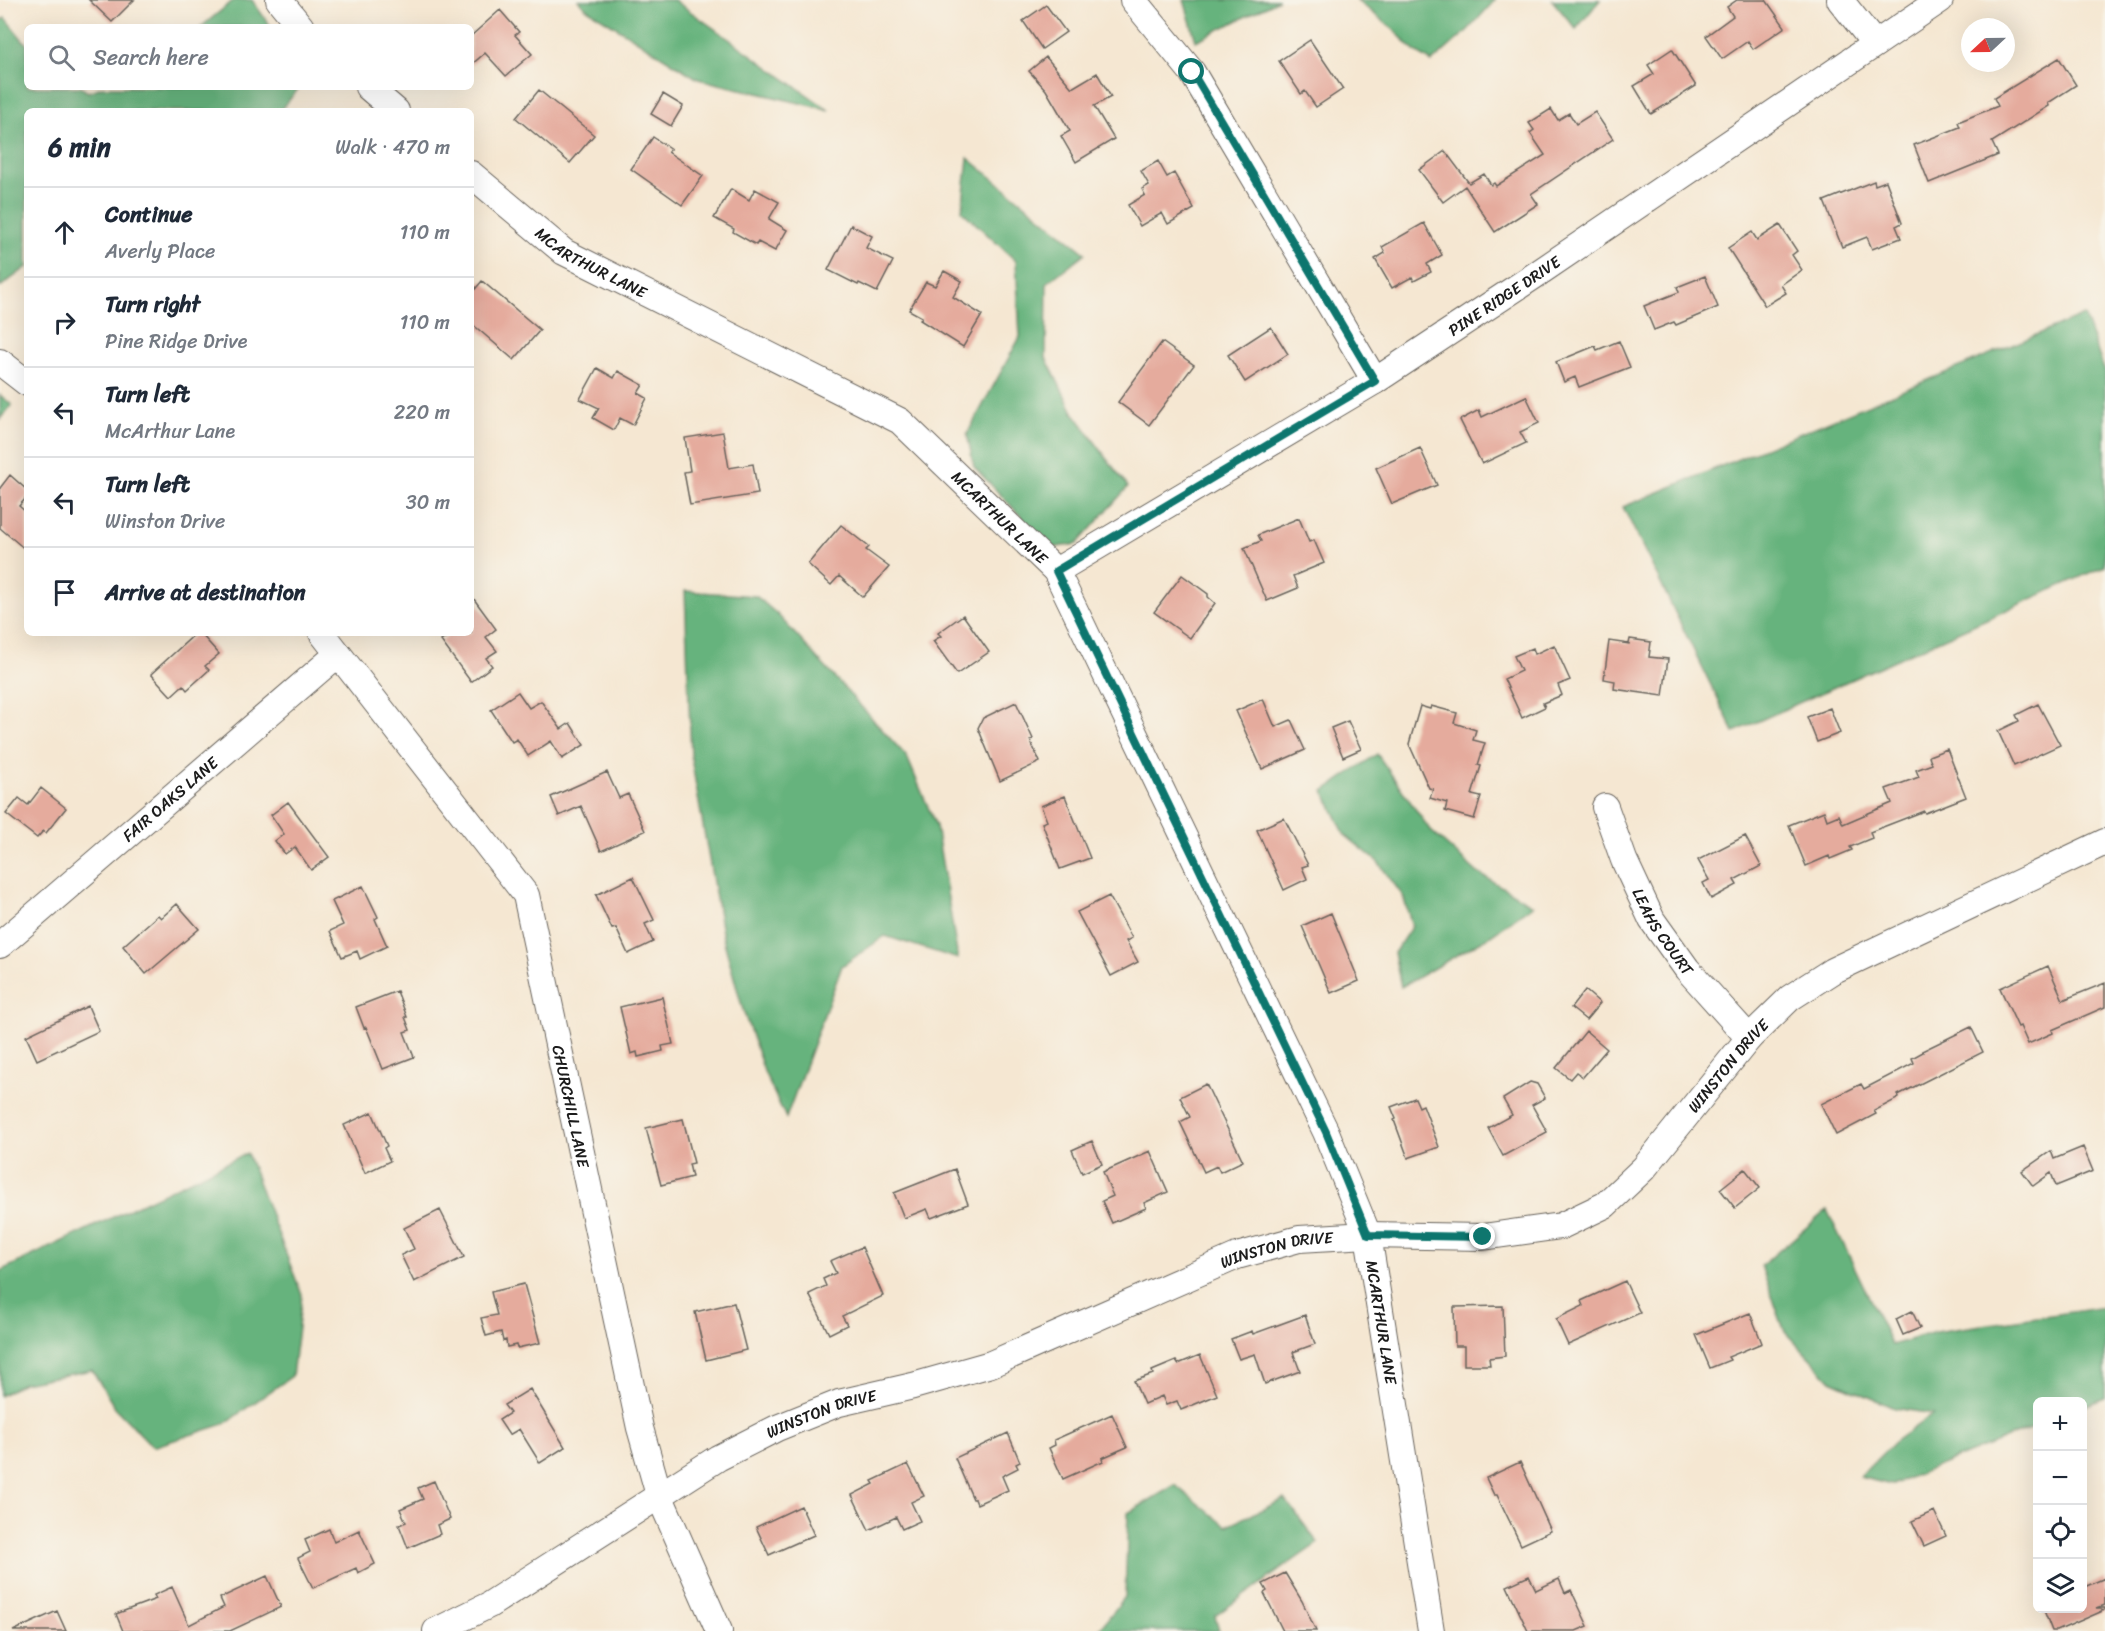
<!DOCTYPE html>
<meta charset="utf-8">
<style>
:root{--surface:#fff;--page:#f6f6f7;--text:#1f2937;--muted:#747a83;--line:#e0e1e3}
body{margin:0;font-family:Sriracha,sans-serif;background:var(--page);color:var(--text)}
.controls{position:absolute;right:18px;bottom:18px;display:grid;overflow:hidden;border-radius:9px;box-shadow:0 6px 24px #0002}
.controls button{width:54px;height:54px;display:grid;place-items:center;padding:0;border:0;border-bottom:2px solid var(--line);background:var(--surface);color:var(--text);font:30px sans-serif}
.compass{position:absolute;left:1961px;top:18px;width:54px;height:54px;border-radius:50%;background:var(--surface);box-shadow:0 6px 24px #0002;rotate:248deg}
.stop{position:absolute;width:18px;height:18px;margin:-14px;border:4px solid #0f766e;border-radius:50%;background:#fff}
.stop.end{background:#0f766e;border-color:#fff;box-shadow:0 2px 6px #0008}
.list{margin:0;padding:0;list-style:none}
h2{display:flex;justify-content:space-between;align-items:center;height:78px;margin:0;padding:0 24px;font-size:26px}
h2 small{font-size:20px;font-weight:400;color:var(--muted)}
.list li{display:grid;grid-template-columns:39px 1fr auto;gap:18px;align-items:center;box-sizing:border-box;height:90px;padding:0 24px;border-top:2px solid var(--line)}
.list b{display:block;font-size:22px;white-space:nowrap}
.list p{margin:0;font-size:20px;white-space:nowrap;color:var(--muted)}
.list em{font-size:20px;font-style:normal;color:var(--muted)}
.icon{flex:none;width:33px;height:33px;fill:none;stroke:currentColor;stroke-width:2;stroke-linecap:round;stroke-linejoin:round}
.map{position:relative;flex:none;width:2105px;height:1631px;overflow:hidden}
.search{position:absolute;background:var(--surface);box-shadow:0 6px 24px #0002;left:24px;top:24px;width:450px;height:66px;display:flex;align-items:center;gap:15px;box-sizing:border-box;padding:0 21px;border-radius:9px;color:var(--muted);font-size:22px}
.panel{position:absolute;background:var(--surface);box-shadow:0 6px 24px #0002;left:24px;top:108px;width:450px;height:528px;border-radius:9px}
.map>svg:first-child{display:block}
.forest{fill:#66b37d;stroke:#41684c;stroke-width:1.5}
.building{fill:#e5ab9d}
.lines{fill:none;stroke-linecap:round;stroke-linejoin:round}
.minor-casing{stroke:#68635c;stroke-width:28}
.minor{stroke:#fff;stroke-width:26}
.route{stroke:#0f766e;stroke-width:8}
.labels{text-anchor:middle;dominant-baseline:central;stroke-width:6;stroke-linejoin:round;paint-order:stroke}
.street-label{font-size:16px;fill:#1c1c1c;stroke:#f7f3e8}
</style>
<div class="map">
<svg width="2105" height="1631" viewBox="0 0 2105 1631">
<rect width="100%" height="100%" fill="#f7f3e8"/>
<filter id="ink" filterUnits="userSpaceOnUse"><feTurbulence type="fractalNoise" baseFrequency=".0167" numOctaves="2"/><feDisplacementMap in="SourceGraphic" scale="12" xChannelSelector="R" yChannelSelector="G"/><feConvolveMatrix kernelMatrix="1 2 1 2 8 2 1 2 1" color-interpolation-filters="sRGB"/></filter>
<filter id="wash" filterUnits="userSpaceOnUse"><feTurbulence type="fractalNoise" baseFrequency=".008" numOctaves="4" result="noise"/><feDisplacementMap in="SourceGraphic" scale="24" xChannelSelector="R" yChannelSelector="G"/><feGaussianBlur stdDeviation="1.35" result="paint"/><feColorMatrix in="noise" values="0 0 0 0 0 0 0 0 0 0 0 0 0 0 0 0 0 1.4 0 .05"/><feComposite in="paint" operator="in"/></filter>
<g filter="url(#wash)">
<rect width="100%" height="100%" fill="#f5e7d2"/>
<path class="forest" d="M234,0h18l19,27h-70z
M578,0h96l155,110 -131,-31 -111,-70z
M1184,0h95l-83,41z
M1357,0h138l-27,30 -36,32 -18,-11 -20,-21z
M1552,0h48l-24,29z
M5,18l22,27v42h53l8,5 14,-5h198l-20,24h-253v156l-27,20v-266z
M968,158l117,95 -38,30 -1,75 27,54 55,75 -51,57 -26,4 -77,-81 -7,-33 53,-97 -4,-76 -54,-50z
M2084,315l21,57v194l-371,166 -111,-225z
M0,395l12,10 -12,14z
M685,591l71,5 22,19 129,142 29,69 22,133 -73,-23 -43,30 -56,152 -21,-44 -22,-64 -20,-72 -32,-180z
M1377,754l53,76 48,43 55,32 -48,34 -84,48 -7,-34 18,-27 -9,-30 -25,-34 -33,-27 -21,-44z
M247,1153l55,142 -10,81 -68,48 -71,23 -38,-39 -23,-38 -69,13 -23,13v-125z
M1827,1210l65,135 43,-13 170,-25v91l-22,9 -1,-5h-44l-1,24 -145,59 -33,-8 35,-35 39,-28 -39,-6 -63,-28 -46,-48 -24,-66z
M1175,1485l51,41 59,-27 33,44 -103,73 4,15h-121l27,-34 3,-84z"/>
<g id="blocks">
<path class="building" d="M89,0h45l-22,22z
M1737,0h29l19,27 -32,22 -5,-8 -26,18 -16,-23 27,-20 -6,-9z
M1046,5l20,27 -24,17 -19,-28z
M500,10l19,22 -4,3 17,19 -26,22 -21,-23 -14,12v-29z
M1310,40l33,49 -27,18 -11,-16 -4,3 -22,-33z
M1672,49l24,37 -45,28 -17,-28 20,-12 -6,-9z
M1046,57l26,31 25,-15 14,24 -17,9 20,33 -38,23 -15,-26 9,-5 -24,-41 -17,-19z
M2059,58l17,27 -28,18 1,3 -57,36 6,13 -69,28 -15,-38 46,-18 -2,-5 40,-16 -4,-8z
M539,90l55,45 -24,28 -54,-45z
M663,94l20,12 -12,20 -20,-12z
M1551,109l7,11 11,-7 7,11 19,-12 18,27 -82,55 7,10 -43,28 -30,-46 -22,16 -24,-32 26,-19 24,32 15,-9 7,11 3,-2 2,3 49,-31 -15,-22 4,-3 -5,-7z
M653,137l18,12 -3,3 35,24 -21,29 -51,-36z
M1158,161l9,16 7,-4 20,36 -26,15 -6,-11 -22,13 -12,-21 17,-10 -3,-6 7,-4 -8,-14z
M1874,181l1,4 11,-4 16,42 -6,3 5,12 -29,11 -5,-12 -25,10 -18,-46z
M731,189l18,11 6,-11 24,13 -10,17 18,11 -12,21 -17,-9 -2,3 -23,-13 1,-3 -20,-11z
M1424,223l18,32 -15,9 4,8 -17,9 -2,-4 -20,11 -17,-29 10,-6 -3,-6z
M851,225l21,11 -6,12 27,13 -16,31 -18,-9 -1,2 -30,-15z
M1780,225l17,26 -5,4 10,15 -21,15 5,8 -21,13 -37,-58 24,-16 5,8z
M944,271l18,10 -9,16 29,18 -19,32 -43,-27 2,-3 -13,-7 17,-28 9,4z
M1705,276l13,31 -42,18 -2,-3 -20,8 -10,-24 35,-14 -2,-5z
M482,281l58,49 -26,30 -43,-37v-29z
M1271,327l17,27 -43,28 -17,-27z
M1619,341l11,26 -51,20 -4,-10 -11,5 -8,-20 39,-16 2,4z
M1162,342l32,23 -45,60 -31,-23z
M597,368l17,10 4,-7 25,14 -5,8 9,5 -14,27 -13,-7 -6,12 -21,-12 6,-10 -19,-9z
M1526,396l13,27 -19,9 6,11 -44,21 -22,-44 19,-10 3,7z
M723,432l6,36 24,-4 5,30 -68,11 -6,-33 6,-1 -5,-33z
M1420,448l17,37 -45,19 -16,-36z
M10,475l17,15v7l-8,9 8,7v38l-27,-23v-40z
M1299,518l10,24 5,-2 10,23 -31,13 5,12 -31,13 -23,-53 17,-7 -3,-6z
M841,525l28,22 -3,3 23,17 -26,30 -24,-21 -8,9 -23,-21z
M1182,575l26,19v3l7,6 -25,35 -36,-26z
M471,595l25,34 -10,8 11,14 -11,7 6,8 -21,16 -30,-41 11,-8h19z
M963,615l26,37 -32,22 -24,-33 8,-5 -3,-3z
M196,633h4l19,21 -14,12 4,4 -22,20 -4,-5 -12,11 -20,-22z
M1630,639l21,3 -2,15 19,2 -5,37 -49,-7 1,-8 -11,-2 5,-38 20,3z
M1554,645l16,35 -12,5 4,10 -19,8 2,4 -23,11 -18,-39 17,-8 -7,-15 19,-8 2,6z
M518,692l11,16 12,-7 20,28 9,-6 14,22 -22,14 -11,-18 -23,15 -11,-17 -5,3 -21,-32z
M1263,699l12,28 16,-7 14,30 -43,19 -26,-58z
M1016,702l17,37 -3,1 10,22 -40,19 -22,-53 5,-10z
M2038,704l22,41 -46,21 -16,-35 21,-10 -3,-6z
M1420,706l10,3 1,-3 26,7 -3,10 22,7 -3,10 12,3 -7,22 3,1 -9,29 9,2 -7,22 -29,-8 2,-8 -17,-5 3,-9 -4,-1 -20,-44z
M1830,708l10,25 -23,9 -10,-25z
M1348,721l13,28 -18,8 -12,-29z
M1947,749l19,48 -41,16 -1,-2 -54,21 2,6 -22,9 2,3 -22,9 -1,-3 -23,10 -17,-41 35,-14 3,9 12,-5 4,9 49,-21 -6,-14 33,-12 -3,-7 16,-6 -3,-8z
M607,772l12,26 9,-4 17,37 -44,20 -20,-45 -22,10 -8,-19z
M41,788l25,20 -20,25 -3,-2 -6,7 -31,-24 13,-16 9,7z
M1065,796l25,62 -30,11 -18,-46 5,-2 -6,-15z
M288,802l41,55 -18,13 -16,-23 -10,7 -10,-13 9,-7 -13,-19z
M1284,818l24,47 -6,2 5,12 -23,11 -27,-60z
M1745,836l16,30 -27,14 3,5 -26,14 -8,-16 6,-3 -11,-20z
M633,877l21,43 -9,4 8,18 -25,12 -12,-26 -4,1 -16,-34z
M363,886l15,31 -3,2 12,27 -27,13 -3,-8 -15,6 -12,-26 13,-6 -11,-24z
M1109,896l23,42 -6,3 12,21 -27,14 -34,-64z
M177,904l22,25 -53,45 -23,-28 35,-31 3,3z
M1331,913l28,68 -28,12 -29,-67z
M2048,966l15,34 42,-17v24l-53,23 1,3 -25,11 -8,-18 -2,1 -18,-39z
M1585,990l15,13 -14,17 -15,-12z
M397,991l10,26h-2l5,13 -6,2 10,25 -31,12 -17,-42 -2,1 -8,-21z
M662,997l11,47 -11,2 1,5 -25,6 -1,-5 -6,2 -11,-47z
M88,1006l11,25 -62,29 -11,-24z
M1971,1027l12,25 -85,43 1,3 -25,13 2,3 -40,21 -15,-31 40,-20 3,5 50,-26 -2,-5 11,-6 -1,-1z
M1586,1031l21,18 -24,28 -7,-5 -6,7 -14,-11z
M1530,1082l7,2 8,14 -13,7 15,27 -44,24 -15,-28 24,-13 -9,-16z
M1206,1084l37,77 -23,11 -3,-6 -13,6 -24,-50 10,-5 -10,-20z
M1415,1098l4,9 4,-2 16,42 -31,11 -14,-38 2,-1 -5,-12z
M372,1112l15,34 -3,2 6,13 -25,12 -21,-48z
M683,1119l11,44 -5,1 3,13 -31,8 -15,-57z
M1092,1141l10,23 -20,9 -10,-23z
M2083,1147l10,24 -37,15 -5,-13 -18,13 -11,-15 29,-20 3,8z
M1150,1151l18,41 -24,11 2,5 -34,15 -10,-22 11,-5 -10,-24z
M955,1169l13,35 -37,14 -4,-9 -23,9 -10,-25z
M1745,1169l15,19 -25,20 -15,-19z
M440,1210l24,47 -50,25 -13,-27 13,-6 -10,-21z
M862,1247l21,49 -41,20 5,9 -18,9 -20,-40 17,-8 -3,-7 13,-6 -6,-12z
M1625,1281l15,32 -72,32 -12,-26 27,-13 -2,-5z
M524,1284l16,59 -23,5 -1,-3 -9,2 -1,-7 -3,1 -2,-9 -15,4 -5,-18 16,-3 -6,-23z
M734,1303l12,47 -40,10 -11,-48z
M1503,1306l2,50 -16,2 1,7h-26v-19h-9l-1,-39z
M1912,1311l8,17 -17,7 -7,-16z
M1750,1313l12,30 -34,14 2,3 -20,8 -14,-33z
M1305,1315l10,29 -22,8 7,19 -35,13 -10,-30 -16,5 -8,-20 21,-8 1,3z
M1200,1355l17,40 -36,15 -4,-9 -11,4 -4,-9 -18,8 -10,-23 19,-7 -1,-3 24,-10 2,3z
M530,1389l35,58 -25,16 -21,-34 -10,6 -10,-15 11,-7 -6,-8z
M1112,1414l15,33 -25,11 1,3 -40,18 -14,-31 6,-3 -1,-5z
M1008,1433l12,29 -4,2 2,4 -16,8 6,14 -31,14 -2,-5h-2l-18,-41z
M1520,1462l31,69 -30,14 -24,-50h-3l-8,-17z
M908,1464l16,32 -13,6 9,19 -18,8 -6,-12 -27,13 -17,-35 22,-11 -2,-3z
M434,1481l16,38 -13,6 3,9 -32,14 -9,-23 7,-3 -6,-13 23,-10 -5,-11z
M801,1506l13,29 -45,20 -13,-28z
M1934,1511l12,25 -22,10 -12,-25z
M329,1529l5,13 25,-12 16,34 -17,9 -2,-5 -43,20 -15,-30 12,-6 -5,-12z
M1285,1573l17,28 14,30h-33l-19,-38 3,-2 -4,-7z
M267,1576l14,31 -51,24h-107l-7,-17 40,-15 -2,-4 18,-8 17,38 35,-18 -4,-9z
M1529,1576l7,14 23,-11 6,14 6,-3 17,36 -12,5h-48l-21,-45z
M2105,1578v27l-8,3h8v2l-48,21h-5l-9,-23h39v-20z
M57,1611l9,20h-53z"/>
</g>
</g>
<g filter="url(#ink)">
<use href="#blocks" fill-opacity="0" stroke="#68635c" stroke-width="1.5"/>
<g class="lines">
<g class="minor-casing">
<g id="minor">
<path d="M279,0l22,27"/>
<path d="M1133,0l59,72 183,309"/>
<path d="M1840,0l35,44"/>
<path d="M368,87l28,24"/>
<path id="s1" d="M471,174l93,78 336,169 156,150 270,561 42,103 63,396"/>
<path d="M0,362l27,21"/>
<path id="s2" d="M1056,571l319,-190 159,-105 406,-276"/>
<path id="s3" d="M322,633l204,262 114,533 19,67 60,136"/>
<path id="s4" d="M1605,807l19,53 28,60 35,49 62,69"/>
<path id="s5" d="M0,945l338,-291"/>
<path id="s6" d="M436,1631l53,-26 229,-147 59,-30 62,-25 74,-17 78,-22 246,-108 62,-17 69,-4 115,2 78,-11 44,-21 39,-37 105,-130 41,-40 42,-27 273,-129"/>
</g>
</g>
<use href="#minor" class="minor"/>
</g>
</g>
<g class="lines" filter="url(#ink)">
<path class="route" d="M1192,72l183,309 -319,190 270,561 42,103 115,2"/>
</g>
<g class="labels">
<g class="street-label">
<text stroke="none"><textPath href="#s1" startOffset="150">MCARTHUR LANE</textPath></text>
<text stroke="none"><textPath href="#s2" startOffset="526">PINE RIDGE DRIVE</textPath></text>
<text stroke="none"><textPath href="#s1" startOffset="636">MCARTHUR LANE</textPath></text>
<text stroke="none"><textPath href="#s5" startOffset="224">FAIR OAKS LANE</textPath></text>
<text stroke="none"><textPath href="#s4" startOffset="138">LEAHS COURT</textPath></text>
<text stroke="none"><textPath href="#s6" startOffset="1452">WINSTON DRIVE</textPath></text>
<text stroke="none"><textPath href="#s3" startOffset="548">CHURCHILL LANE</textPath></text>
<text stroke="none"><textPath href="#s6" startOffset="930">WINSTON DRIVE</textPath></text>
<text stroke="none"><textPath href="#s1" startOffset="1536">MCARTHUR LANE</textPath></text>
<text stroke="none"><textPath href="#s6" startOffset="444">WINSTON DRIVE</textPath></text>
</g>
</g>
</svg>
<div class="controls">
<button>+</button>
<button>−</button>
<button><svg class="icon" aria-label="locate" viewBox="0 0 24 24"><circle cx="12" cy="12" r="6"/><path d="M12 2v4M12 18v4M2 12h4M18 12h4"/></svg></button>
<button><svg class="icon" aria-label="layers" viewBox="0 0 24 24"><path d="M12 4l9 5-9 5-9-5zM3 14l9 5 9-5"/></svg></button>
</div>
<svg class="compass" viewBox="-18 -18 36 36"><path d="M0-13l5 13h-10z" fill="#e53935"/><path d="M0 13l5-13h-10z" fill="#747a83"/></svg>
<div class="stop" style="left:1192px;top:72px"></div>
<div class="stop end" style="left:1483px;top:1237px"></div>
<div class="search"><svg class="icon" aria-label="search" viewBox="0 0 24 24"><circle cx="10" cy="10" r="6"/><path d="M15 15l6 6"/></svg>Search here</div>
<section class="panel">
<h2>6 min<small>Walk · 470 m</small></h2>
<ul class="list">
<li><svg class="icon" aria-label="ahead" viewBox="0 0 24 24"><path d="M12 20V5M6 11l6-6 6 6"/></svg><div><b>Continue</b><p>Averly Place</p></div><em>110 m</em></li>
<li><svg class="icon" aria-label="right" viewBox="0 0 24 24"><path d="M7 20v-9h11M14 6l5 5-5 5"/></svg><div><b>Turn right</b><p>Pine Ridge Drive</p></div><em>110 m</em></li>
<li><svg class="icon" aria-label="left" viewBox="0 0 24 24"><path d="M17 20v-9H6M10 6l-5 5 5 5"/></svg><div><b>Turn left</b><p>McArthur Lane</p></div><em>220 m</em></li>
<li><svg class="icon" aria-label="left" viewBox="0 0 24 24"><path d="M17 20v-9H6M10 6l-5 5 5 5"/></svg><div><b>Turn left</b><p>Winston Drive</p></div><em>30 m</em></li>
<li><svg class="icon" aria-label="arrive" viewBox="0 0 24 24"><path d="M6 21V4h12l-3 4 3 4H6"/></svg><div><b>Arrive at destination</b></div></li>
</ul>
</section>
</div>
